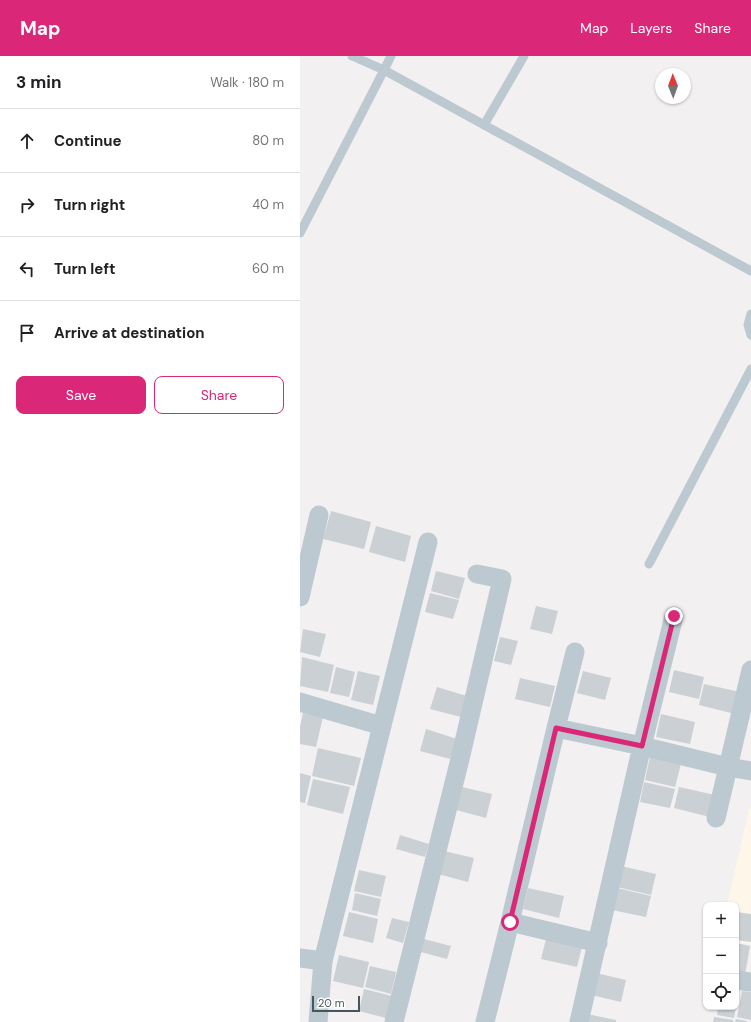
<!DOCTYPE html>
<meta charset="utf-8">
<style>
:root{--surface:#fff;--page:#f6f6f6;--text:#202124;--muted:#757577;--line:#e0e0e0;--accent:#db2777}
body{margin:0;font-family:"DM Sans",sans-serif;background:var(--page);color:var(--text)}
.controls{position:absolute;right:12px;bottom:12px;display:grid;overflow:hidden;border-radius:8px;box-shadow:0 1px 3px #0004}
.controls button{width:36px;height:36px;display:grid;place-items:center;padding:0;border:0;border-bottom:1px solid var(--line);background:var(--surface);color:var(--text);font:20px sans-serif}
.compass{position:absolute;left:355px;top:12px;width:36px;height:36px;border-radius:50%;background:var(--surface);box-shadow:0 1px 3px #0004;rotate:359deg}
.scale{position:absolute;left:12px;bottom:10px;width:48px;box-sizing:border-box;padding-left:4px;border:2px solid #46555f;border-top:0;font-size:11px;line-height:14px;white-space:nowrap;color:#46555f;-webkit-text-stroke:3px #fff;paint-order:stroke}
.stop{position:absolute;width:12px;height:12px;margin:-9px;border:3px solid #db2777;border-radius:50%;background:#fff}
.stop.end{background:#db2777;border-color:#fff;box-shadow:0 1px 4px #0008}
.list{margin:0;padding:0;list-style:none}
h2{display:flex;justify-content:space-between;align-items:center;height:52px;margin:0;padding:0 16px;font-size:17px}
h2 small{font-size:13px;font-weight:400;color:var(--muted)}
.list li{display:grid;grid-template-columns:26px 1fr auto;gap:12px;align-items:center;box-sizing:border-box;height:64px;padding:0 16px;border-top:1px solid var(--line)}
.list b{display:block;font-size:15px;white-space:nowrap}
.list em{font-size:13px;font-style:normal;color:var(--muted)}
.actions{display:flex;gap:8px;padding:12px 16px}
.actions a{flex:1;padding:9px 0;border:1px solid var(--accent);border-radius:8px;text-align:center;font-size:14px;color:var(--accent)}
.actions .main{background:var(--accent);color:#fff}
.icon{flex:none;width:22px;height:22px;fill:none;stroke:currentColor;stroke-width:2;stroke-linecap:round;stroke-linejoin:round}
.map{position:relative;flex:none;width:451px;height:966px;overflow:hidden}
header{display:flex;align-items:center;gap:24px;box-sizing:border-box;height:56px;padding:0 20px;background:var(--accent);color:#fff}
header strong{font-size:19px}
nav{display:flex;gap:22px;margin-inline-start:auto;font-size:14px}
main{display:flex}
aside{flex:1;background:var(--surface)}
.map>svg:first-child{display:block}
.commercial{fill:#fdf6e9}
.building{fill:#cbd0d5}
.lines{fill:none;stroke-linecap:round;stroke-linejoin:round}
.service{stroke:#bdc9d0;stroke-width:9}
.minor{stroke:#bdc9d0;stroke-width:19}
.route{stroke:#db2777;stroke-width:5}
</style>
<header>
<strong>Map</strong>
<nav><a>Map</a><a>Layers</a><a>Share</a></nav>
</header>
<main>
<aside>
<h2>3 min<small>Walk · 180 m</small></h2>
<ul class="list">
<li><svg class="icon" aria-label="ahead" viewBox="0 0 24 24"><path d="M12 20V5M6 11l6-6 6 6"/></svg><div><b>Continue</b></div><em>80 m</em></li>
<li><svg class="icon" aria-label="right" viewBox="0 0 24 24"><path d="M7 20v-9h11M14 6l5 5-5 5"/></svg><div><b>Turn right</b></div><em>40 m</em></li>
<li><svg class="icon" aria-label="left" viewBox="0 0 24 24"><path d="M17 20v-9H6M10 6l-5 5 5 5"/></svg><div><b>Turn left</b></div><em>60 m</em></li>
<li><svg class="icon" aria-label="arrive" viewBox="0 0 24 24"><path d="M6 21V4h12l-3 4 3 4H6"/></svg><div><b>Arrive at destination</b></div></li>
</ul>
<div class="actions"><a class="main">Save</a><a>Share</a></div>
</aside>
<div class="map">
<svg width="451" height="966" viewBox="0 0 451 966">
<rect width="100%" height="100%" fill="#f2f0f0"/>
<path class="commercial" d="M449,753h2v135l-15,-2v-37h-9z"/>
<path class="building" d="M31,455l40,11 -7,27 -41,-10z
M76,470l35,10 -6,26 -36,-10z
M136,515l29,7 -6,21 -28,-8z
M130,537l29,7 -6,19 -28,-7z
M236,550l22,5 -6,23 -22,-5z
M3,573l23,5 -6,23 -20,-5z
M200,581l18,4 -7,24 -17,-4z
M2,601l32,8 -6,27 -28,-6z
M36,611l19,5 -6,25 -19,-4z
M374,614l30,7 -5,22 -30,-7z
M58,615l22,5 -7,29 -22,-5z
M283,615l28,7 -6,22 -28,-7z
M220,622l35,8 -5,21 -35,-8z
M404,628l36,8 -5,22 -36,-9z
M137,631l30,9 -6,21 -31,-8z
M3,657l20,4 -7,30 -16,-3v-17z
M361,658l34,8 -5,22 -34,-7z
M126,673l31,10 -7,20 -30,-8z
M18,692l43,10 -7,28 -42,-10z
M350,701l31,7 -6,23 -30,-7z
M0,717l11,3 -6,27 -5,-1z
M13,723l37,8 -7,27 -36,-9z
M344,726l31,7 -5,19 -30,-6z
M162,731l30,7 -6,24 -30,-8z
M379,731l36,8 -5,22 -36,-9z
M100,779l29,9 -4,13 -29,-8z
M144,795l30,7 -6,24 -30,-8z
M321,810l35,8 -5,21 -34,-8z
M59,814l27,6 -5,21 -27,-6z
M228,832l36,8 -5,22 -36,-9z
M317,832l34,8 -5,21 -34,-7z
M55,837l26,6 -4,17 -25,-6z
M49,856l29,7 -5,24 -30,-7z
M436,856l15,2v28l-15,-2z
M92,862l17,4 -6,21 -17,-5z
M120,882l31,8 -4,13 -30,-8z
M246,883l36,8 -5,20 -36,-8z
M436,887l14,3 -5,29 -9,-1z
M39,899l30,7 -6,26 -30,-7z
M70,910l26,6 -5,22 -26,-7z
M296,917l30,7 -5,22 -30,-7z
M64,933l28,7 -6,22 -27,-7z
M436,933h3l-2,15h-1z
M442,935l9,1v28l-14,-3z
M418,951h18l-2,11 -17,-3z
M287,958l29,6v2h-31z
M414,961l19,3v2h-20z
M436,963l11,2v1h-12z"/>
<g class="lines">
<path class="service" d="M91,0l-7,14 367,201
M184,69l40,-69
M0,177l84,-163 -32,-14
M451,258l-3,11 3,10
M349,508l102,-195"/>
<path class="minor" d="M0,541l19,-82
M0,646l82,24
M256,672l19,-76
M416,762l35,-148
M298,887l-88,-21 46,-194 86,18 32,-130
M0,902l23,3
M436,924l15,2
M18,966l5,-61 105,-419
M94,966l66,-263 42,-180 -25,-5
M185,966l25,-100
M279,966l63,-276 86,21 23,4"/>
</g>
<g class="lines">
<path class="route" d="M210,866l46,-194 86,18 32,-130"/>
</g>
</svg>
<div class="controls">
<button>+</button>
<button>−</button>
<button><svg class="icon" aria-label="locate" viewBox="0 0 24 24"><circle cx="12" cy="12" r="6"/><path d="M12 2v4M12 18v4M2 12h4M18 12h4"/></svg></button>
</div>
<svg class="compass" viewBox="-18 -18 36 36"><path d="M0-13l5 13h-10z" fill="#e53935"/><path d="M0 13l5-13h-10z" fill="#757577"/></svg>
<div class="scale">20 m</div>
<div class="stop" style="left:210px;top:866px"></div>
<div class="stop end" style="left:374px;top:560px"></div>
</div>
</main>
